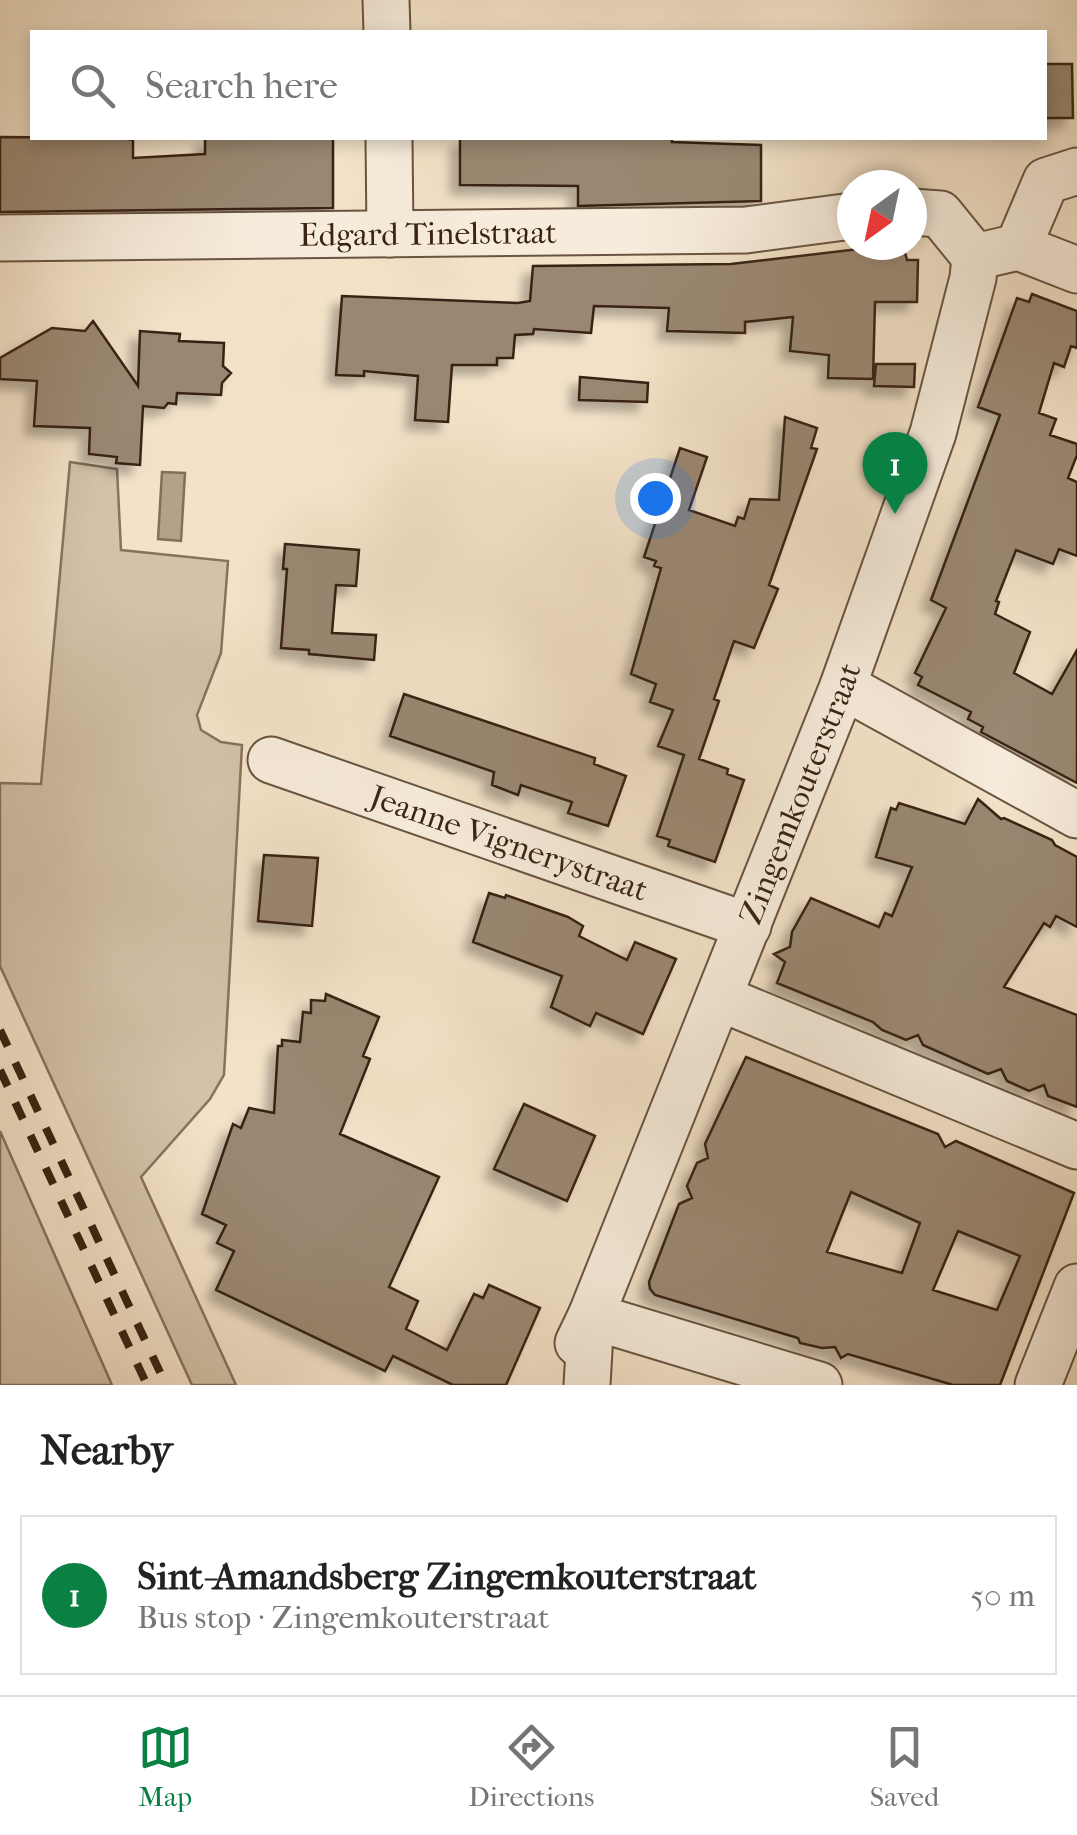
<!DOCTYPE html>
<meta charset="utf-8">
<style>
:root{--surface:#fff;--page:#f2f2f2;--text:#222;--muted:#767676;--line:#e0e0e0;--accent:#0b8043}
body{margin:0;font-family:"IM FELL French Canon",serif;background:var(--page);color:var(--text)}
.compass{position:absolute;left:837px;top:170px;width:90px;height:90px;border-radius:50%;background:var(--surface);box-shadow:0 5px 15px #0003;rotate:213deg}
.you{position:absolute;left:655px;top:498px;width:35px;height:35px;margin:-25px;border:8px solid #fff;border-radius:50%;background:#1a73e8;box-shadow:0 0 0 15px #1a73e833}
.badge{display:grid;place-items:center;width:65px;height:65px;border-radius:50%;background:var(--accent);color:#fff;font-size:32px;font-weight:700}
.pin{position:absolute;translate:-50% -82px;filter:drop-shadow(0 2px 5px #0008)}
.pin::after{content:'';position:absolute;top:52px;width:35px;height:30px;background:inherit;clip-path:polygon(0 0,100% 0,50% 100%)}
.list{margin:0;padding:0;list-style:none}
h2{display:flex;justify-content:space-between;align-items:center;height:130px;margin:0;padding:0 40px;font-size:42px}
h2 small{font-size:32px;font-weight:400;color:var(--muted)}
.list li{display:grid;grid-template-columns:65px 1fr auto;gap:30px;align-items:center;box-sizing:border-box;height:160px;margin:0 20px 20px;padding:0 20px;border:2px solid var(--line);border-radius:0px}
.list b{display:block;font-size:38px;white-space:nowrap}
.list p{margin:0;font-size:32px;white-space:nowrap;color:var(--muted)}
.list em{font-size:32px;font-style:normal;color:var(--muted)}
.icon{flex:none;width:55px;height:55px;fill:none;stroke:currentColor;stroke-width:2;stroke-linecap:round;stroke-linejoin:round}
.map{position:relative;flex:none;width:1077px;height:1385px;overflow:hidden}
.search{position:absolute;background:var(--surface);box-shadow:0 5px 15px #0003;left:30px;right:30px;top:30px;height:110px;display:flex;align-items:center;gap:25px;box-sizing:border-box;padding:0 35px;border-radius:0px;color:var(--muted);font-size:38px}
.sheet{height:310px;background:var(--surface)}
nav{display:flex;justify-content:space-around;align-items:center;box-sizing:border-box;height:140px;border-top:2px solid var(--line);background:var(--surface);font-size:28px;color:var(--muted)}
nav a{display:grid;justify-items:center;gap:5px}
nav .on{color:var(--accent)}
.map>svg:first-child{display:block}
.green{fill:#d3c2a9;stroke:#86735e;stroke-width:2.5}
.water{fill:#b4a18a;stroke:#836f5a;stroke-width:2.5}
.building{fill:#9a8771;stroke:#392413;stroke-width:2.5;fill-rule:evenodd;filter:url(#shadow)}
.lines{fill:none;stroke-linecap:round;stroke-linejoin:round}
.minor-casing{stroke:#685440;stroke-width:49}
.minor{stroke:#f7ecdb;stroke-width:45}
.rail{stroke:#392413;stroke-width:8;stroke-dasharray:18 18;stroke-linecap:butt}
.labels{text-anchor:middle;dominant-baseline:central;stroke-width:8;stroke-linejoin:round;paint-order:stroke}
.street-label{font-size:32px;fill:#392413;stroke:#f7ecdb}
</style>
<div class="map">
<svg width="1077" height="1385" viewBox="0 0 1077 1385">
<defs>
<filter id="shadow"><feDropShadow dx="-9" dy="9" stdDeviation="5" flood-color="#0004"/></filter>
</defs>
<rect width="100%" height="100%" fill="#f3e2c8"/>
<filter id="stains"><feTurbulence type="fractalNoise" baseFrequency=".002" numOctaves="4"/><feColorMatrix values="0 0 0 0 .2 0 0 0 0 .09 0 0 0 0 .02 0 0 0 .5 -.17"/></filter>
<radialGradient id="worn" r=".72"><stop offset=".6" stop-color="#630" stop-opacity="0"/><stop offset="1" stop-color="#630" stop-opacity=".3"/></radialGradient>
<path class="green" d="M70,462l47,7 4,81 107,11 -7,92 -24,62 4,15 20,12 21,3 -18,330 -14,24 -69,78 95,208h-44l-192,-419v-183l41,1z
M0,1131l112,254h-112z"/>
<path class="water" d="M162,472l23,1 -4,68 -23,-2z"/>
<path class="building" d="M1044,64h28l1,54h-29z
M0,137l123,1 10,2v18l72,-4v-16h128v70l-333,4z
M460,138h212v4l89,3v56l-183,5v-20l-118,-1z
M893,245h10l4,15h11l-1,42h-42l-2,77 -45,-1 1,-23 -39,-4 3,-34 -48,5v11l-78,-2 2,-23 -75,-2 -3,27 -57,-4 -1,5 -18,1 -2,23h-16v7h-45l-4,57 -33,-2 3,-44 -54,-5v5l-28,-1 6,-79 176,7 12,-2 3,-35 198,-2z
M1032,294l45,17v37l-6,-2 -7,21 -10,-4 -15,50 17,6 -6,16 27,9v11l-9,23 9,4v74l-18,-7 -6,15 -37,-14 -20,51 3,1 -4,12 35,18 -16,41 38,21 25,-44v133l-96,-51 2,-5 -15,-8 3,-7 -53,-27 4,-8 -7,-4 31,-65 -15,-8 69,-185 -22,-8 39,-109 12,4z
M93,321l45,65 2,-55 40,3 -1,7 45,2 -1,23 8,7 -9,10 -1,12 -44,-2 -1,11 -8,-1 -4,5 -21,-2 -3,59 -24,-2 1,-6 -28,-3 1,-26 -56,-2 3,-45 -37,-2v-21l52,-30 33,3z
M876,364h39l-1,23 -40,-1z
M580,377l68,6 -1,19 -68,-2z
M785,417l32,11 -6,20 6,1 -48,136 9,4 -24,59 -20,-7 -20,58 5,2 -20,58 29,10 -1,5 17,6 -29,82 -47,-16 2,-6 -13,-4 27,-81 -26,-9 15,-36 -23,-8 6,-18 -25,-10 30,-106 -7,-2 2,-5 -12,-4 36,-109 27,9 -18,53 46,16 3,-9 6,2 6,-20 29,1z
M285,544l74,6 -3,36 -20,-1 -4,48 44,2 -2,25 -65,-6v-4l-28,-2 6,-79h-4z
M404,694l191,64 -1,6 32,12 -18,50 -40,-13 4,-11 -51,-17 -3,10 -26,-10 2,-13 -104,-36z
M978,799l23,20 3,-1 48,22 3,5 22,12v70l-21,-11 -6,11 -6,-4 -40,64 73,28v92l-29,-11 -4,-11 -15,6 -22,-10 -6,-12 -13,5 -65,-29 -5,-10 -12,5 -24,-10 -9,-8 -96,-39 8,-21 -11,-8 16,-7 2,-15 19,-34 68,29 6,-14 7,3 20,-49 -36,-10 15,-49 5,2 3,-7 66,21z
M264,855l54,3 -6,68 -54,-5z
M489,893l16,5 1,-3 62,22 15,9 -4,10 48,24 8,-18 41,17 -33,75 -47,-21 -6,13 -39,-19 11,-31 -89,-34z
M326,994l53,23 -16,39 7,3 -30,75 99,43 -50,110 29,14 -12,28 41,21 27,-56 9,4 6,-13 51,23 -34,77h-53l-60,-29 -8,15 -169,-81 18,-39 -17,-8 9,-18 -24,-11 31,-90 8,4 8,-20 25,5 4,-67h4v-6l18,2 3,-30 8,1v-13l14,1z
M746,1057l192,77 7,13 11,-6 118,52 -74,192h-47l-105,-31 -7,4 -6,-11 -13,1 -22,-5 -2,-5 -143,-43 -5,-6 -1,-7 30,-78 13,-6 -5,-12 10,-23 11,-5 -3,-14zM851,1192l69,31 -18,50 -75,-21zM958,1231l62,25 -23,54 -64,-20z
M524,1104l71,32 -28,65 -73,-32z"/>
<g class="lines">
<g class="minor-casing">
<g id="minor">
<path d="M386,0l1,32"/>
<path d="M389,138l1,96"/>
<path d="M912,212l28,2 35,43"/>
<path id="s1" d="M0,238l746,-8 106,-14"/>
<path d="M1018,247l28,-66 31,-10"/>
<path d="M975,257l43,-10 59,23"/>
<path d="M843,686l234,129"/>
<path id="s2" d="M271,760l477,166"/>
<path d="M720,998l357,148"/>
<path d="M578,1343l13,-27 228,69"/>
<path id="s3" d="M587,1385l4,-69 252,-630 90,-253 40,-155 2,-21"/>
<path d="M1038,1385l39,-98"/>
</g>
</g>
<use href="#minor" class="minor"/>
<path class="rail" d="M0,1030l166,355
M0,1070l147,315"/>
</g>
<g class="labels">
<g class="street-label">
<text stroke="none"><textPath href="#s1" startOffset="428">Edgard Tinelstraat</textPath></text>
<text stroke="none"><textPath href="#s3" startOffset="632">Zingemkouterstraat</textPath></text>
<text stroke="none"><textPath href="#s2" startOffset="252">Jeanne Vignerystraat</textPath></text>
</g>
</g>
<rect width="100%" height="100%" filter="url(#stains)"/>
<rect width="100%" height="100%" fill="url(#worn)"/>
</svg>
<svg class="compass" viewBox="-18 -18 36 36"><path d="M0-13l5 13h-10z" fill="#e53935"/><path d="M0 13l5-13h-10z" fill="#767676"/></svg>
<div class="you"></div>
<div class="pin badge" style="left:895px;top:514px">1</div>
<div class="search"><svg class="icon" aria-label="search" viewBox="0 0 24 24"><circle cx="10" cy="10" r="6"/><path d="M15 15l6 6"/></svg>Search here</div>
</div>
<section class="sheet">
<h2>Nearby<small></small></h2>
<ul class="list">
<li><span class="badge">1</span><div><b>Sint-Amandsberg Zingemkouterstraat</b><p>Bus stop · Zingemkouterstraat</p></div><em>50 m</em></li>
</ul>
</section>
<nav>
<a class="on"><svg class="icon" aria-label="map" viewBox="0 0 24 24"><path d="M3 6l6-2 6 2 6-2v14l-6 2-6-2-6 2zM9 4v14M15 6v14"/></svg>Map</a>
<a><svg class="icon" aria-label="directions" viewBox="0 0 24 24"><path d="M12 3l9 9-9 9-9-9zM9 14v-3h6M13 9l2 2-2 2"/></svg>Directions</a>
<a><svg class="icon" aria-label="saved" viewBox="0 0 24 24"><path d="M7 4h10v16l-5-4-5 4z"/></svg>Saved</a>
</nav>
